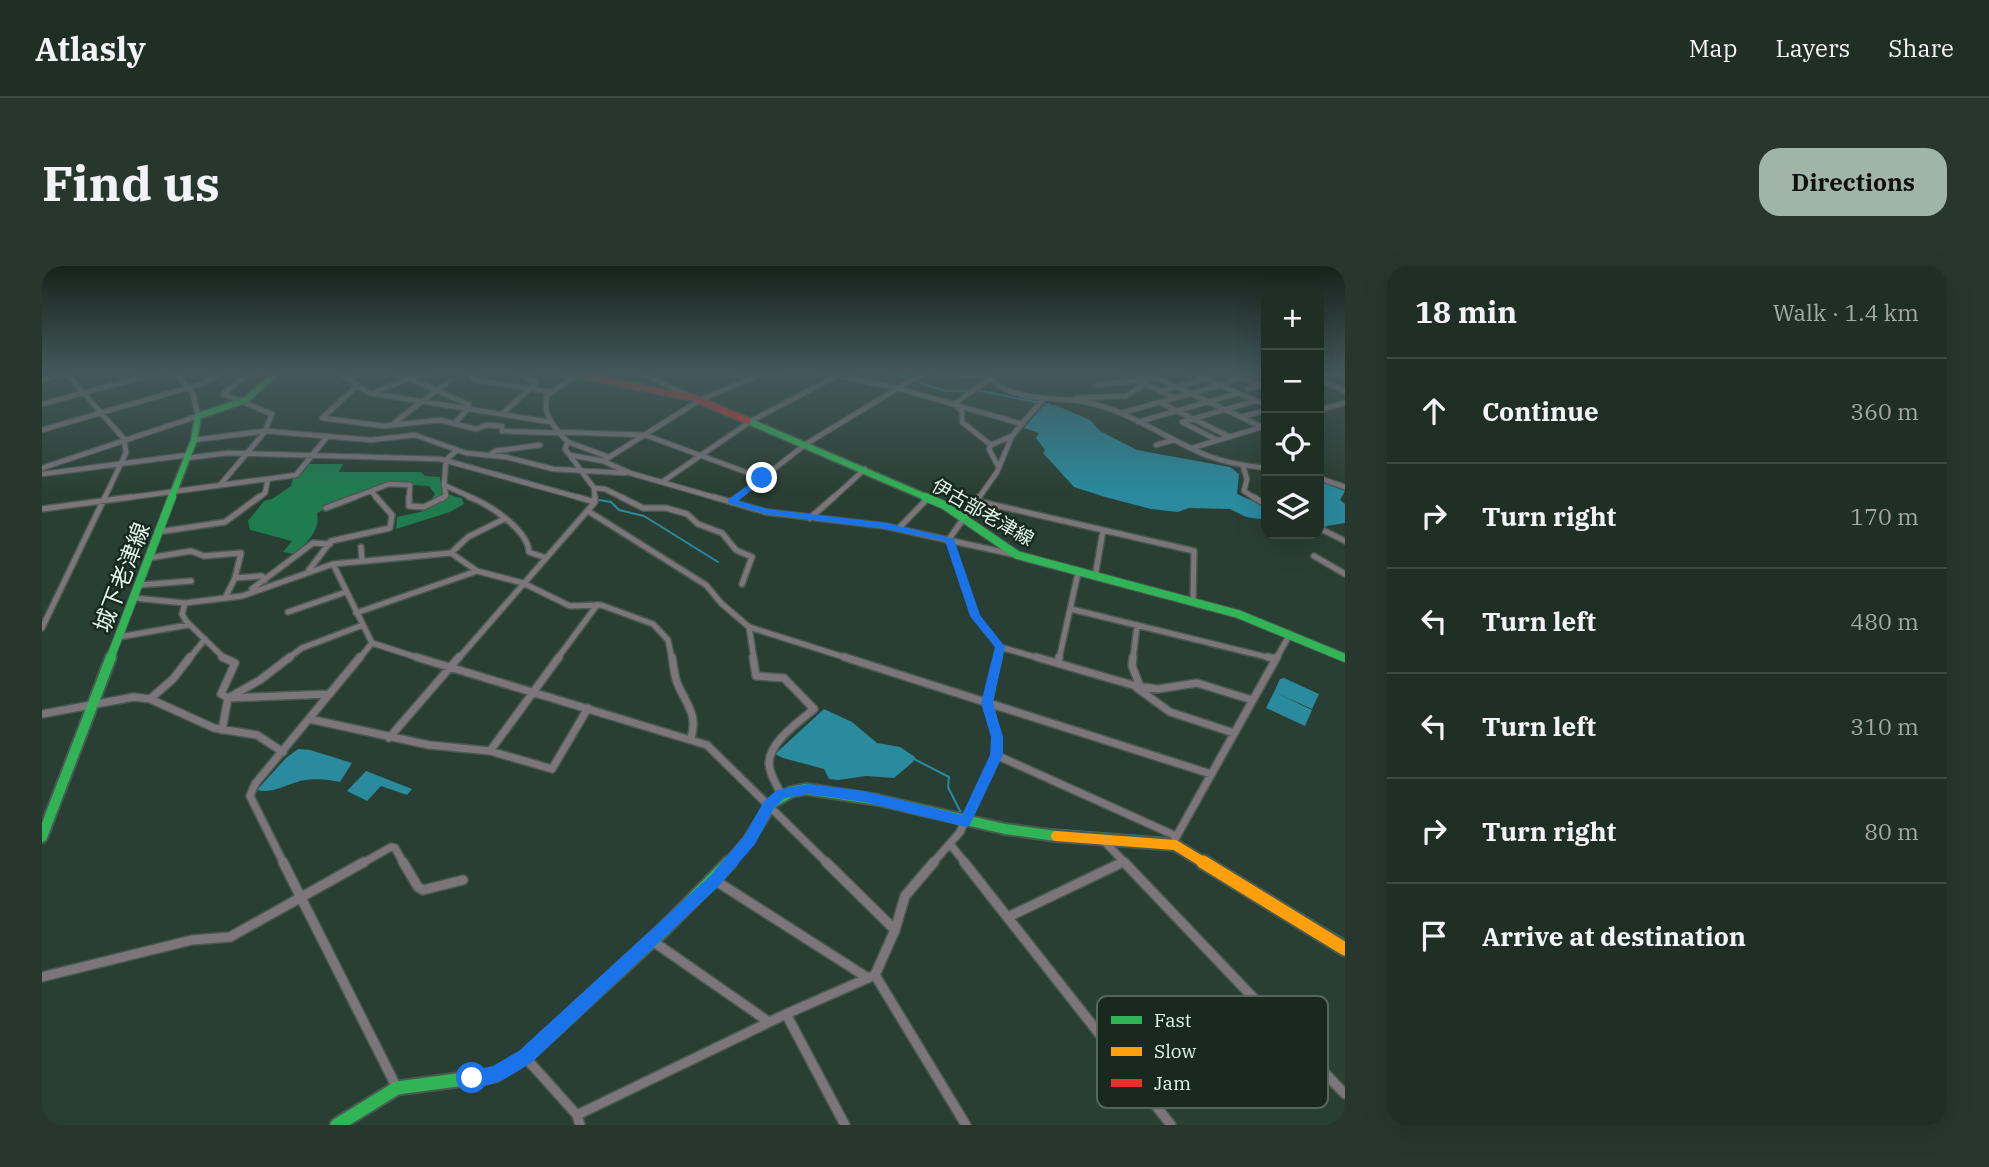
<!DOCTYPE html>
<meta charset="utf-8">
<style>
:root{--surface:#202f26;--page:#28372e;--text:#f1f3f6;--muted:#a2a9a7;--line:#3d4a43;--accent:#a0b5a8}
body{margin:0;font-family:"IBM Plex Serif","Noto Sans JP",serif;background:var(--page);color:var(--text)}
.controls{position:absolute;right:21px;top:21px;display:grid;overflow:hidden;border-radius:14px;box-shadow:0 7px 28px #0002}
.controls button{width:63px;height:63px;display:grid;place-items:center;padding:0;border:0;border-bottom:2px solid var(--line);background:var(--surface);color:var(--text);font:35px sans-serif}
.stop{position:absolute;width:21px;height:21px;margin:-16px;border:5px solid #1a73e8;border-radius:50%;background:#fff}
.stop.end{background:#1a73e8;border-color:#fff;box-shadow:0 2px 7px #0008}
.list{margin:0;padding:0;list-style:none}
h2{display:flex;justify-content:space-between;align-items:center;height:91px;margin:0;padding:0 28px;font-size:30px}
h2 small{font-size:23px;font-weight:400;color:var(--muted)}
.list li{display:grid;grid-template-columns:46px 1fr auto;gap:21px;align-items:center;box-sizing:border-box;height:105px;padding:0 28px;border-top:2px solid var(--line)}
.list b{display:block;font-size:26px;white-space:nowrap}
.list em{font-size:23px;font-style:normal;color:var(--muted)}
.icon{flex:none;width:38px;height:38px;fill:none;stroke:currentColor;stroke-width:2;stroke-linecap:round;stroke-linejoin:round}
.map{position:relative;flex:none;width:1303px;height:859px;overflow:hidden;border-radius:21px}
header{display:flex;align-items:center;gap:42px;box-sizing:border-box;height:98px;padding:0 35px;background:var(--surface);border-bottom:2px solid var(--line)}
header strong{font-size:33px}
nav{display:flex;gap:38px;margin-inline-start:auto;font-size:24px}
.intro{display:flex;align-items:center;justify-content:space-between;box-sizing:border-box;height:168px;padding:0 42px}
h1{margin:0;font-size:49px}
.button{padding:18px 32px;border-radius:21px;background:var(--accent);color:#111;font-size:24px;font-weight:700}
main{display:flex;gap:42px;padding:0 42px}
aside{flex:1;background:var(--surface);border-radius:21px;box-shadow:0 7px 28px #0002}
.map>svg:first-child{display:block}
.forest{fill:#1e7c4f}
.water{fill:#2a8a9e}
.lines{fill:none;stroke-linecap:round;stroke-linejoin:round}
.stream-far1{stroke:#2a8a9e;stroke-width:2}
.stream{stroke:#2a8a9e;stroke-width:2.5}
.street-far3-casing{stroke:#495a51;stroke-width:7}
.street-far2-casing{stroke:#495a51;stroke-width:8}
.street-far1-casing{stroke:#495a51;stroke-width:10}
.street-casing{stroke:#495a51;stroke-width:12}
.fast-far3-casing{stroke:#495a51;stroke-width:9}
.fast-far2-casing{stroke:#495a51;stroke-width:10}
.fast-far1-casing{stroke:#495a51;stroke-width:14}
.fast-casing{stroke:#495a51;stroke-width:17}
.slow-far1-casing{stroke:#495a51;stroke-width:14}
.slow-casing{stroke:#495a51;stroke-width:17}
.jam-casing{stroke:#495a51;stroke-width:9}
.street-far3{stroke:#7c757a;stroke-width:4.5}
.street-far2{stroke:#7c757a;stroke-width:5}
.street-far1{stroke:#7c757a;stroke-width:7}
.street{stroke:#7c757a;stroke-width:9}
.fast-far3{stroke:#30b455;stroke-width:6}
.fast-far2{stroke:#30b455;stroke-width:8}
.fast-far1{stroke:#30b455;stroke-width:10}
.fast{stroke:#30b455;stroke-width:13}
.slow-far1{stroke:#ff9f0a;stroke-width:10}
.slow{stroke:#ff9f0a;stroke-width:13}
.jam{stroke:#e5322d;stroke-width:6}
.route{fill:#1a73e8}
.labels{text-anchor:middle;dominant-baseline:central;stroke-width:5;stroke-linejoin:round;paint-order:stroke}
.far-street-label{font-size:19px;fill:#e0f5e7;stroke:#19291f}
.street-label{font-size:23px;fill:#e0f5e7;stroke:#19291f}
.key{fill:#19291f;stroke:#55665b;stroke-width:2}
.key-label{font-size:19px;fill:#e0f5e7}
</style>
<header>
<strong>Atlasly</strong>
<nav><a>Map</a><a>Layers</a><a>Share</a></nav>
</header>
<div class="intro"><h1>Find us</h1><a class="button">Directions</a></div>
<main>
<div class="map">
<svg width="1303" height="859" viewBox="0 0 1303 859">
<rect width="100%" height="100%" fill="#2a3f33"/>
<path class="forest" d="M267,198h34l-4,8h82l4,4 15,1c1,14 8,19 22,21l2,6 -14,8 -54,17 1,-12 27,-6 11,-17 -6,-8 -45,-3 -67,30c4,17 -11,31 -23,41l-11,-2 9,-11 -42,-11 -2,-9 16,-20 8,-2 19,-13 2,-8 10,-6z"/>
<path class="water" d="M1013,139l35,15 10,11 37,19 93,17 9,7 -2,20 29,13v13l-20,-3 -16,-8 -41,-1 -11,4 -27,-3 -46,-12 -31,-10 -31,-34 2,-3 -9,-12 3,-5 -15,-5 19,-22z
M1277,215l26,10 -5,9 5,4v19l-18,3 -8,6z
M1242,412l35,16 -7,15 -38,-17 6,-13z
M1232,426l38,18 -7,16 -39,-18z
M782,443l28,13 25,21 23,4 15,10 -2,5 -19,16 -28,-2 -28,4 -9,-1 -5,-10 -41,-11 -8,-4z
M256,483l12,1 42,13 -12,19c-13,-3 -27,-4 -40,-1 -14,4 -29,13 -43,9l29,-32z
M324,505l46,18 -5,6 -26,-9 -14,15 -20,-10z"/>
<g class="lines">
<path class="stream-far1" d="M848,107l19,6
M873,115l30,10h26
M934,124l74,15
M299,188l36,1
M407,193l25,7
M454,206l82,23
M557,234l12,2 8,8 25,6 74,46
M872,493l35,18 -1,10 13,26
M969,560l156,12"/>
<path class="stream" d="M1265,652l38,22"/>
<g class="street-far3-casing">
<path id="street-far3" d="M24,107l58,66 2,14 -22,46
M298,107l29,20 181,29
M355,107l66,29 6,3v4
M600,107l45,22
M699,107h36
M783,107l72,15 125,36
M899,107l10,3 35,-1
M943,107c24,32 71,22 105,30 43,10 78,37 118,53 19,7 38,10 58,12
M1082,107l38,7 100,47 4,-2
M1150,107l74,32
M1193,107l24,13 -12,3
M537,108l-32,21c-5,20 8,34 21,47l-3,7 29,39 1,11
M1277,108l17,-1
M429,111l3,3 78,12
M1277,113l26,12
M0,114l25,-7
M1102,117l31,15
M316,119l-36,33 62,8 56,-6 36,9 10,-4 16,1v5l56,2
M1056,119l51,-6
M1118,125l46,-12
M333,126l48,-19
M1035,132l49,-2 19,-12
M1119,137l69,34
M0,138l115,-31
M912,138l34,-24
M914,139l6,7v10l29,23 -2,4 9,17
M1277,144l26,-7
M1079,147l101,-28 26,-12
M460,148l34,-31 -16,-10
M1199,151l25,-7
M1096,156l101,-29
M352,157l56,-43
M413,157l13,-14
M0,164l162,-47 18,-10
M517,166l86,3 117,43
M152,174l71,-9 106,9 44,-5 51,18 40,4 47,12 72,4
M1175,174l-35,-18 73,-21
M526,176l41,15
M949,179l21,-9
M1114,179l18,-5
M1150,182l70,-21
M415,184l-11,10 -2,25 31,14
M448,189l5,-4 45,-6
M528,189l33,6
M145,192l41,-5 212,6 144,40
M1201,200l4,13 -3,12 12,8
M0,202l156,-52 -5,-22 -17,-21
M0,208l146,-19
M1277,212l26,9
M620,216l89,-61 87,-46
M178,219l44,-52 8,-19 -49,-20 26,-21
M552,222l11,1 20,10
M329,225l18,-7 21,1 -1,14
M76,233l178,-24 31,-38
M215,233l8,-6 3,-14
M308,233l21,-8 7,8
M400,233l4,-3 -2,-11
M678,233l-90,-26 -27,-12 97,-61 62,-26
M693,233l71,-55 117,-71
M790,233l33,-30
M936,233l19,-27 15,-36 32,-38"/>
</g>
<g class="street-far2-casing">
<path id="street-far2" d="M367,231v9l15,1 20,-10
M427,231c20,7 59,33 60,55l17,6
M535,231l18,5
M579,231l22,11h23l21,6 11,10 24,9 14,17 16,7 -10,27
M672,231l52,15 119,14 131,29
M937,231l-30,42 26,77 25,31 42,12
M1212,231l12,8
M935,235l217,50 -1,51
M689,236l6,-5
M284,242l29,-11
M0,243l89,-12
M546,245l118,74 15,18 28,24 101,32
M768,252l24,-21
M857,262l29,-30
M1277,262l26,13
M116,266l67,-10 34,-25
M319,281l1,13
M409,287l17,-16 36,-18
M1272,290l31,18
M107,292l42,-7 13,5 37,-3 -6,25 -10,20
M291,298l39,79 50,16
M267,304l22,-29 59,-13 2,-13 -16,-18
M1053,311l8,-47
M193,312l27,-2 3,4
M97,319l52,-4
M210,323l61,-46 17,1
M92,332l51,5 57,-7 91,-32 118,-11 26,18 46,12 47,23 31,-1 52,19 15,16 4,19
M143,337l-3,11 4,7 39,38
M1029,343l204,50
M246,346l58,-20
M314,347l121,-42
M707,361l5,32
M0,362l63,-131
M77,371l69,-12
M147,393l16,-20
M245,393l15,-11 61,-23
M317,393l13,-16
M416,393l137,-157v-5
M515,393l40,-54
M955,393l3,-12
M1017,393l19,-86
M1091,393l4,-34
M1234,393l14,-25"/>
</g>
<g class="street-far1-casing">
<path id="street-far1" d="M180,391l13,6 -14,31 7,4 102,-4
M374,391l291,88 121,119
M630,391c2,9 2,20 6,28 9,20 20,30 13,53
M711,391l3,19 28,2 30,31c-14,12 -45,33 -45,54 0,11 8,22 12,31
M802,391l367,117
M994,391l100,29 22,3 39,-6 55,17
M1091,391l-1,9 8,20
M1226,391l7,2
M1016,397l1,-6
M1095,422l33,24 64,21
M108,433l23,-20 17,-22
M0,448l92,-17 16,2 64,29 43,7 26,17
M267,453l120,26 61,6 62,18 36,-61
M180,464l6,-32 32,-18 30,-23
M347,472l70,-81
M448,485l69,-94
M954,489l1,-18 -10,-34 11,-46
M1133,573l102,-182
M1063,576l21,22
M908,578l16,20
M242,598l-34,-68 5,-12 105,-127
M319,598l30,-17 4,1 9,16
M890,598l28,-32 36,-77 180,81
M1078,598l4,-2"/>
</g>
<g class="street-casing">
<path id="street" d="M241,596l114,226
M361,596l15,25 5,3 40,-10
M784,596l69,68
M922,596l207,263
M1082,596l221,232
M674,615l152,97
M966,651l115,-55
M609,674l118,82
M833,709l91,150
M0,711l150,-37 38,-3 134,-75
M744,748l59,111
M483,791l52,58 3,10
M535,849l209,-101 89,-39 20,-45 10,-34 29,-34"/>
</g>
<g class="fast-far3-casing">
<path id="fast-far3" d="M706,155l182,78
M129,233l23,-59 4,-24 48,-16 30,-27"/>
</g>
<g class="fast-far2-casing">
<path id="fast-far2" d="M883,231l19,8 73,50 221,59 107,44
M68,393l62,-162"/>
</g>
<g class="fast-far1-casing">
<path id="fast-far1" d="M0,571l69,-180
M686,598l20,-23 24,-38 19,-11 15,-3 72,11 127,29 51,7"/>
</g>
<g class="fast-casing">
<path id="fast" d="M295,859l60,-37 98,-13 30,-18 137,-126 68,-69"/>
</g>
<g class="slow-far1-casing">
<path id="slow-far1" d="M1014,570l119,9 31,19"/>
</g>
<g class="slow-casing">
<path id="slow" d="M1161,596l142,87"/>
</g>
<g class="jam-casing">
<path id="jam" d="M526,107l126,25 54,23"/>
</g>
<use href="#street-far3" class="street-far3"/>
<use href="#street-far2" class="street-far2"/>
<use href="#street-far1" class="street-far1"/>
<use href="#street" class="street"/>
<use href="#fast-far3" class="fast-far3"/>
<use href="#fast-far2" class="fast-far2"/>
<use href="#fast-far1" class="fast-far1"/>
<use href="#fast" class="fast"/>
<use href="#slow-far1" class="slow-far1"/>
<use href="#slow" class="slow"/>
<use href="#jam" class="jam"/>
</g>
<linearGradient id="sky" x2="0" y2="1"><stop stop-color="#17231c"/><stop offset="0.47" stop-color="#44585b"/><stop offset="1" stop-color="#44585b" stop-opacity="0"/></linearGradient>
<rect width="1303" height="227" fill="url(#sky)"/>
<path class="route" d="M720,209l3,4 -27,22 29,8 119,14 68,16 26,76 25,32 -12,56 10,34v18l-33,70 -4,2 -102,-25 -56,-8 -23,4 -11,10 -19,36 -35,41 -189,178c-19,11 -43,30 -65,21l-3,-6 3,-6 27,-6 26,-15 191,-175 35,-41 19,-34 13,-11 31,-6 56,7 98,24 28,-60 1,-18 -10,-34 14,-56 -25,-31 -25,-75 -59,-12 -120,-15 -38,-11v-3z"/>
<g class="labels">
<g class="far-street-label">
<text transform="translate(941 246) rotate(30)">伊古部老津線</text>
</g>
<g class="street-label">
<text transform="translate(79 311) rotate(-69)">城下老津線</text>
</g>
</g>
<rect x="1055" y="730" width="231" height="112" rx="10" class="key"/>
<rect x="1069" y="750" width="31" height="8" fill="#30b455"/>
<rect x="1069" y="781" width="31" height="9" fill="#ff9f0a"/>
<rect x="1069" y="813" width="31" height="8" fill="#e5322d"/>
<g class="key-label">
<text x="1112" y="761">Fast</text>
<text x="1112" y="792">Slow</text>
<text x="1112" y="824">Jam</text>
</g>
</svg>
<div class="controls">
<button>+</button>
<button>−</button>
<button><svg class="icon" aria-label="locate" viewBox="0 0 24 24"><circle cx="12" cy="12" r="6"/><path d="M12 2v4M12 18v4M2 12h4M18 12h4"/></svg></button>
<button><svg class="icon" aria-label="layers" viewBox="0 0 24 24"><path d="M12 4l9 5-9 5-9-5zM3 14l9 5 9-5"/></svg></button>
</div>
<div class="stop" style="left:430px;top:812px"></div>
<div class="stop end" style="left:720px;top:212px"></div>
</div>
<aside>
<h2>18 min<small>Walk · 1.4 km</small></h2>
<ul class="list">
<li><svg class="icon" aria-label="ahead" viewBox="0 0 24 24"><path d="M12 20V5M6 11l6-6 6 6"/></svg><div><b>Continue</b></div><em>360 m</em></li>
<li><svg class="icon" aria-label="right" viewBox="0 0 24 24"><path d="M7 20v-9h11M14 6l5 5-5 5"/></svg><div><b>Turn right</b></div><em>170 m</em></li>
<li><svg class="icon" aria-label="left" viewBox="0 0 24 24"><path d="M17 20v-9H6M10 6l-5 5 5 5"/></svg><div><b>Turn left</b></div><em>480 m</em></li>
<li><svg class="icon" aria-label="left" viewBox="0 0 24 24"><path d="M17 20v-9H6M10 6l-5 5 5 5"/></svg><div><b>Turn left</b></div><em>310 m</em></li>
<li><svg class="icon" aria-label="right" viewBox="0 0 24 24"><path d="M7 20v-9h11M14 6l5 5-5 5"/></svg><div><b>Turn right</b></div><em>80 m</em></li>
<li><svg class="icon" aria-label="arrive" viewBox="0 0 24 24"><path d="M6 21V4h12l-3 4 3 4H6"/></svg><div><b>Arrive at destination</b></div></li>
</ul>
</aside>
</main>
